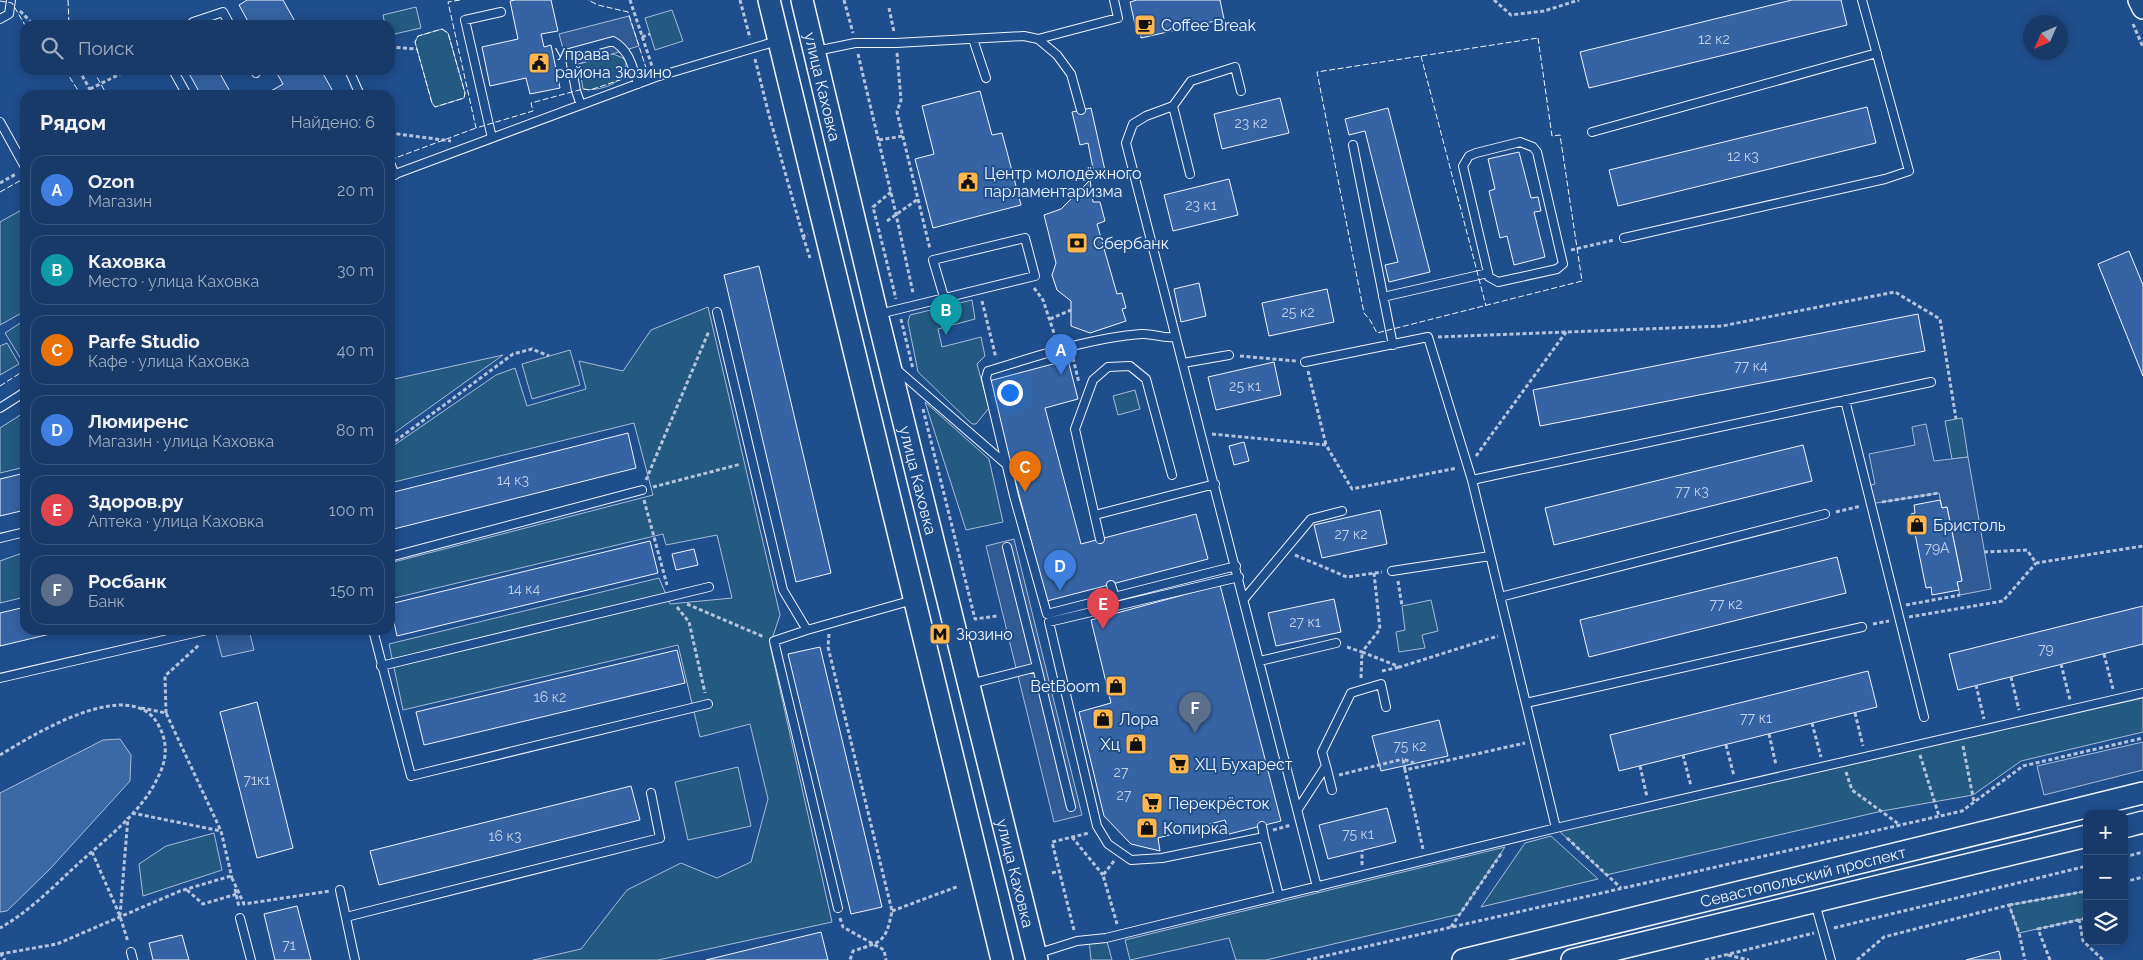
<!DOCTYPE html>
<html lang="ru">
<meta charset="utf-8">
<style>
:root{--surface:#173a69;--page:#20416f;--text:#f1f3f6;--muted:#9eadc0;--line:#36547d;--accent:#ffb74d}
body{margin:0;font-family:Raleway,sans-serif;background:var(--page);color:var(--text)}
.controls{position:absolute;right:15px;bottom:15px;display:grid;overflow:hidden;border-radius:10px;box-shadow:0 2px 12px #0003}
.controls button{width:45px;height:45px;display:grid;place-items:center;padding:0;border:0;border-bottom:1px solid var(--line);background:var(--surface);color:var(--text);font:25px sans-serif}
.compass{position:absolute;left:2023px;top:15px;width:45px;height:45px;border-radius:50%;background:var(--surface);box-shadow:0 2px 12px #0003;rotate:225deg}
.you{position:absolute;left:1009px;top:392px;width:18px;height:18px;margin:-12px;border:4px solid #fff;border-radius:50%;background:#1a73e8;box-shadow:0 0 0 8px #1a73e833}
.badge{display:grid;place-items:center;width:32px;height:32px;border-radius:50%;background:var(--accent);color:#fff;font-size:16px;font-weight:700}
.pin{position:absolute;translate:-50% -41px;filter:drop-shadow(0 1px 2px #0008)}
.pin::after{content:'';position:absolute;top:26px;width:18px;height:15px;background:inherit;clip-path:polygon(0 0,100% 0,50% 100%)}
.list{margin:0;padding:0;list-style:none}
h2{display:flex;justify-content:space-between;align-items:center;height:65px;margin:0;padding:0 20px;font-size:21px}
h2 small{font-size:16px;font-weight:400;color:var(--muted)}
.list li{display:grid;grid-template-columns:32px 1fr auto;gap:15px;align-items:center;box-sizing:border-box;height:70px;margin:0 10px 10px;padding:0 10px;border:1px solid var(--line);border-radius:15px}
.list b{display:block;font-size:19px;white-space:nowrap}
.list p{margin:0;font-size:16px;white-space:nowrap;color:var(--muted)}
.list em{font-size:16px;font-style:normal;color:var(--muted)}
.icon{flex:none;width:28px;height:28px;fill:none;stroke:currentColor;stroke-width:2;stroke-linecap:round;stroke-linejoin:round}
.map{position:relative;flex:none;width:2143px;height:960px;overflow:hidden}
.search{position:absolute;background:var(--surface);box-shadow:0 2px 12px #0003;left:20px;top:20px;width:375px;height:55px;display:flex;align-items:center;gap:12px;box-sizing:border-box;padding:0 18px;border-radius:15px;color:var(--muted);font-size:19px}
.panel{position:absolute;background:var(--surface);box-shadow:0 2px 12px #0003;left:20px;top:90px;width:375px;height:545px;border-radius:15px}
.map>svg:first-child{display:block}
.green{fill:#245a82;stroke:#a8bbd7}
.parking{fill:#305b95;stroke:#a8bbd7}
.water{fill:#3b69a3;stroke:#a8bbd7}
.building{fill:#3563a3;stroke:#f2f6ff}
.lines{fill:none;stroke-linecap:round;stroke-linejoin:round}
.lane-casing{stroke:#f2f6ff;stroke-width:10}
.secondary-casing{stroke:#f2f6ff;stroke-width:24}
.path{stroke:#b3c4dc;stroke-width:3;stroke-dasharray:4 2.5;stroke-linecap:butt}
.lane{stroke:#1f4e8c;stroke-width:8}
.secondary{stroke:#1f4e8c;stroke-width:21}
.fence{stroke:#f2f6ff;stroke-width:1;stroke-dasharray:6 2.5;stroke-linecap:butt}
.labels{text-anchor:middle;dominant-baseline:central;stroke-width:4;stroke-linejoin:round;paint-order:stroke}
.number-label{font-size:14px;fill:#c3d1e8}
.poi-label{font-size:16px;fill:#f2f6ff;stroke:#1f4e8c;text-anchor:start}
.street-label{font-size:16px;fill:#f2f6ff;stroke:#1f4e8c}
</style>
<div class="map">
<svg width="2143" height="960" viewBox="0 0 2143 960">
<rect width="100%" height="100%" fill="#1f4e8c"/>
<path class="green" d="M416,7l5,21 -31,7v-10h-5l-2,-10z
M672,10l11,31 -28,9 -10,-32z
M442,29l6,4 17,60 -1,5 -29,9 -3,-4 -17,-61 3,-6z
M613,54l10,4 3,4c2,21 -27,30 -43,27l-4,-25z
M25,208v103l-25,14v-103z
M972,300l3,19 -37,10 4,18 39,-10 4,19 -8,8 12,44 -13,16h-4l-54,-52 -10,-50 2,-7z
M708,307l72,308 -10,30 62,277 -174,38h-125l48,-11 46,-59 54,-27 36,15 34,-16 17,-63 -18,-75 -50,13 -22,-92 -275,65 -14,-66 270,-66 11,26 62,-6 -15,-63 -51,10 -3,-11 -273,65v-36l263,-68 -19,-72 -244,60v-35l106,-73 19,-7 12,38 59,-17 -7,-28 44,10 28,-41z
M25,320v43l-1,1 -19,-31z
M7,343l12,21 -19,11v-29z
M570,350l10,35 -48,14 -10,-35z
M503,355l-113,81v-56z
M1135,390l5,19 -22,6 -5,-19z
M925,402l64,57 14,63 -37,8z
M25,412v55l-25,6v-45z
M1962,418l6,39 -16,2 -7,-38z
M25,552v45l-25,6v-42z
M1431,600l7,31 -16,4 3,13 -26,4 -3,-20 9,-2 -3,-24z
M2143,693v39l-122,29 -48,34 -91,16 -276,64 -50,-47z
M738,767l13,59 -63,14 -13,-58z
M214,833l8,37 -79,26 -4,-32 27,-18z
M1551,836l47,43 -117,28 44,-64z
M1505,847l-45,67 -194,46h-30l-7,-22 -99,22 -5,-20z
M2087,891v27l-68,15 -10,-28z
M1106,938l6,22h-21l-2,-20z"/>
<path class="parking" d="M629,16l10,30 -71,21 -9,-33z
M1926,424l8,37 34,-4 23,132 -31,6 -3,-13 5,-2 -15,-73 -5,1 -3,-15 -69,11 -4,-18 9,-2 -6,-30 46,-9 -3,-18z
M1014,539l68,276 -28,7 -68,-276z
M215,630h34l5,20 -32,7z
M2143,742v28l-99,25 -7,-29z"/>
<path class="water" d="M120,739l11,16 -1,26 -80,88 -43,42 -7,1v-119l103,-53z"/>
<path class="building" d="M247,0h36l14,25h-47l-11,-20z
M515,0h36l7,31 -17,3 3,13 7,-2 9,43 -30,6 -4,-16 -36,8 -8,-39 36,-8 -8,-38z
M1137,0h83l4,19 -83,19 -1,-10 -4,1 -6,-27z
M1792,0h49l6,25 -258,63 -9,-36z
M187,70h31l14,25h-31z
M275,70h46l14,25h-47l-2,-5 -9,5h-13l19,-11z
M980,91l12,44 10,-2 19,72 -88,23 -18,-69 19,-5 -12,-48z
M1280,98l9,35 -67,16 -8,-35z
M1867,107l9,36 -258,63 -9,-36z
M1091,108l15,67 -11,3 -7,-35 -8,2 -8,-33z
M1388,108l42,164 -41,10 -4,-17 13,-3 -33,-131 -16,4 -4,-16z
M1519,152l12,46 7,-1 3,14 -7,1 11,45 -31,8 -7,-29 -7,2 -11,-47 6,-2 -7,-30z
M1229,179l9,36 -65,16 -9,-36z
M1090,180l3,22h7l5,19 -8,3 20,70 5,-1 4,15 -4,1 4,12 -36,12 -19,-7v-25l-14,-11 -5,-15 4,-12 -12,-48 17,-6z
M2129,251l14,34v91l-45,-112z
M759,266l72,307 -35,9 -72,-307z
M1199,283l7,33 -25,6 -7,-33z
M1327,289l7,33 -65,14 -7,-33z
M1918,314l7,37 -385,75 -7,-36z
M1068,360l10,39 -33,9 36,136 115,-30 12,45 -161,42 -58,-220z
M1274,362l7,33 -65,15 -8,-33z
M628,433l8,35 -246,62v-37z
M1244,442l5,19 -15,4 -5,-19z
M1803,445l9,36 -258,64 -9,-37z
M25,473v37l-25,6v-37z
M1940,500l2,8 5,-1 15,74 -5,1 2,8 -27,5 -1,-8 -5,1 -15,-74 4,-1 -1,-8z
M1380,510l7,34 -65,14 -8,-33z
M650,541l8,32 -261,63 -7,-32z
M694,549l4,16 -22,5 -4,-16z
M1837,557l9,36 -257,64 -9,-37z
M1220,585l61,236 -52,13 -4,-14 -67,18 2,13 -29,-7 -27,-28 -25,-104 32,-9 -20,-83z
M1334,599l7,33 -65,14 -8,-33z
M2143,606v38l-185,46 -9,-36z
M25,607v23h42l-67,16v-33z
M820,647l62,260 -31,7 -63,-260z
M677,650l8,33 -261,62 -8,-33z
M1868,671l9,36 -258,64 -9,-36z
M257,702l36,146 -36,10 -37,-146z
M1439,720l9,36 -67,15 -9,-35z
M631,786l9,34 -261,65 -9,-34z
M1387,808l9,34 -68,17 -9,-34z
M297,906l14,54h-36l-11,-46z
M821,932l7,28h-122z
M182,935l7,25h-36l-4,-17z
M1999,951l2,9h-35z"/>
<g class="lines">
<g class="lane-casing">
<path id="lane" d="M0,19l9,-5 2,-14
M190,25l3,-3 30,-10 7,13
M973,39l13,39
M1038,39l80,-21 -4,-18
M816,51l39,-8h41l128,-7 14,3 19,16 14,19 10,36
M173,70l14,25
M254,70l2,3
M349,70l11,25
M1241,91l-6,-24 -44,14 -18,25 -27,10 -13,8 -7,19 191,744
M581,105l-5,-14 -7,-38 44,-12c17,10 19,25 25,43
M1173,106l17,68
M0,122l25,45
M1592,132l285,-79
M492,138l-27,-118 36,-8
M1520,142l13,5 4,5 26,112 -6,5 -59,13 -9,-5 -26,-111 6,-10 7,-3z
M1353,145l40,200
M390,163l5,12
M390,176l266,-99 121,-36
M1624,238l261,-59 24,-8 -47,-171
M1383,297l105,-24
M717,312l66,278 24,40 -33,11 64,267
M879,314l156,-38 -10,-38 -92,22 11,37
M1175,337c-13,2 -21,-4 -34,-3 -52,4 -103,22 -153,37l-2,7 28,118 33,118 189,-48
M1305,362l123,-25 44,143 84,348
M1183,363l46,-8
M895,368l112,97
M1845,400l79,317
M0,408l25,-16
M1472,480l459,-98
M1095,515l120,-31
M0,538l25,-6
M1100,539l-25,-110 18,-49 15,-13 22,-1 16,13 26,96
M1007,547l30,120
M390,557l252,-67
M1392,571l98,-15
M1239,577l-190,45 48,204 11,18 23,16 31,-2 102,-21 15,59
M1111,585l4,12
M1500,597l325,-83
M1244,599l67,-80 31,-8
M373,630l38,146 297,-72
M807,630l106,-30
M1260,661l76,-18
M381,666l328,-79
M0,678l207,-48
M970,684l67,-17 34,140
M1526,703l336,-76
M1326,766l6,24
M1298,809l28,-43 -4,-14 29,-59 30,-9 5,23
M1262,826l2,11
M340,890l15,70
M1815,903l16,57
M346,917l314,-79 -9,-45
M240,918l11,42
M131,952l2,8
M1036,954l41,-13 29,-3 450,-110 587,-135"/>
</g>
<g class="secondary-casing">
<g id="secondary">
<path d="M769,0l233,960"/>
<path id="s1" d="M802,0l75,314 160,646"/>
<path d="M2139,0l4,8"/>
<path d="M2124,827l19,-5"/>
<path id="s2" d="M1463,960l680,-167"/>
<path d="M1572,960l515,-124"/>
</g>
</g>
<path class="path" d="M630,0l22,66
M740,0l10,38
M844,0l9,33
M1494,0l17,15 33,-4 35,-11
M889,8l5,24
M20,11l14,14
M2133,24l10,23
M642,37l8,-3
M390,47l27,2
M897,53l4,47 -4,12 33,137
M858,54l38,160 17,79
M755,59l14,56 34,121 5,-2
M79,70l14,25
M90,89l38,-19
M390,133l61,8
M879,140l24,-4
M0,183l16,-9
M891,192l-18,15 23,92
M887,221l31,-22
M803,236l7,22
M1571,250l43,-10
M1034,288l9,12 13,39
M982,301l14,57
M901,319l12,50
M1050,319l21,-9
M1438,337l284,-11 173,-34 45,27 16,100
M1240,356l56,5
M1073,358l6,25
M1308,371l18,74
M923,409l52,210 22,-3
M1212,434l114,11 26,44 105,-21
M390,445l123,-91 19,-5 17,7
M1476,456l90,-124
M646,480l63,-149
M653,487l88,-23
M644,500l23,85
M1882,502l57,-9
M1836,512l25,-6
M1984,552l43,-2 9,13 107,-17
M1295,555l52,22 35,-5
M1398,581l4,25
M687,604l77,33
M1906,605l54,-10
M677,607l12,15 16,71
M1909,617l94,-16 33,-38
M1873,624l16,-3
M829,634l-1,13 64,264c-6,31 -10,31 -39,40l-3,9
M1347,647l15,5 18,-23 -6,-56
M2104,654l9,35
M2061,664l9,36
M1382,671l18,-4
M2011,677l8,33
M1361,678l1,-26 38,15 98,-31
M1976,685l8,34
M141,708l25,5 55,118 11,47
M166,713l-1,-37 35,-32
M1855,713l8,33
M1812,723l9,34
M1769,734l7,31
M1726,745l8,31
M1963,746l11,56
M0,755c33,-20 132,-82 159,-29 9,17 8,34 -1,51 -16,35 -51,61 -79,86 -25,23 -49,48 -79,65
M1683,755l8,31
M1920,755l19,61
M1640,766l7,31
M1405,770l-2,-11 11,4
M1846,772l6,18 48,35
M1339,775l64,-16
M132,813l89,18
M1273,830l18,-5
M1072,837l31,38
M1567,838l54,50
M1423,849l-18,-79 120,-27
M92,852l28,64 8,26
M2124,857l19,-5
M1114,861l-11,14 14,49
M1362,865v-15
M1052,873l7,-2
M2124,882l19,-5
M235,889l4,18
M187,890l16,14 34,-10
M2009,905l78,-14
M892,911l67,-25
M120,916l8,-99
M840,918l3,9 41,23 2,10
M2079,919l4,22 20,19
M1451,927l50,-73
M1834,928l253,-62
M1074,930l-22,-88 37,-9
M0,953l5,7
M0,954l57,-10 123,-53 51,-15 13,28 86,-13
M1728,955l21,5
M1307,960l655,-149 61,-45 120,-28
M1705,960l109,-27
M1857,960l27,-23 125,-32 10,28 6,27
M2050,960l-12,-31 49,-11"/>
<use href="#lane" class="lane"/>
<use href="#secondary" class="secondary"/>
<path class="fence" d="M68,0l1,25
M460,0l-12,2 28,126 57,-17 -2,-8 52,-14 7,1 57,-19 -19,-59 -30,-7 -10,-5
M0,1l12,2 13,22
M442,29l6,4 17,60 -1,5 -29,9 -3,-4 -17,-61 3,-6z
M1538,38l14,98 8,-1 22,146 -205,52 -7,-13 -6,-7 -47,-241z
M1421,56l65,250
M65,70l16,25
M93,70l14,25
M390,160l86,-32
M0,192l25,-14
M0,386l25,-16"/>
</g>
<defs>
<g id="cafe-square" transform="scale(1.125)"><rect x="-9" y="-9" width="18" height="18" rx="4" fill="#ffb74d" stroke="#1f4e8c"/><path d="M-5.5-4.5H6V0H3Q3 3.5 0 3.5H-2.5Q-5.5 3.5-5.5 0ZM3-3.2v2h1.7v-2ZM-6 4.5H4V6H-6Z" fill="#111"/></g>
<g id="civic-square" transform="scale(1.125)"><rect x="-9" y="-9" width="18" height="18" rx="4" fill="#ffb74d" stroke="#1f4e8c"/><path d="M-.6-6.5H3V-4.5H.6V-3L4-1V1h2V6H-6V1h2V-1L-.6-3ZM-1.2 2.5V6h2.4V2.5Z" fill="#111"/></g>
<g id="bank-square" transform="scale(1.125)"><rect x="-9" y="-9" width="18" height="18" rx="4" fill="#ffb74d" stroke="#1f4e8c"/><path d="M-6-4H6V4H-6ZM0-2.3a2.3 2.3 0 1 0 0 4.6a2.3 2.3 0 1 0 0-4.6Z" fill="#111"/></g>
<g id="shop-square" transform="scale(1.125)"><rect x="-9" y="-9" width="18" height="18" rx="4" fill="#ffb74d" stroke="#1f4e8c"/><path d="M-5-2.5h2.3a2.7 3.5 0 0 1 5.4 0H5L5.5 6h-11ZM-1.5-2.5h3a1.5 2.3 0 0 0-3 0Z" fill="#111"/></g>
<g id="metro-square" transform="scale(1.125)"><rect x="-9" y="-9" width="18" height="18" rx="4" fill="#ffb74d" stroke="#1f4e8c"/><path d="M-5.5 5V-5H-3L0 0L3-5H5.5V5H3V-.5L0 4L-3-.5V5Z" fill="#111"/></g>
<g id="supermarket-square" transform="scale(1.125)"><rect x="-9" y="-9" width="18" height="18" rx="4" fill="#ffb74d" stroke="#1f4e8c"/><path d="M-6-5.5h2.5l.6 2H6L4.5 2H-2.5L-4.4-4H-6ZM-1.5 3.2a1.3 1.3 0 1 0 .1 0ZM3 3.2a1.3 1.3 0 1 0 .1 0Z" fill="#111"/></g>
</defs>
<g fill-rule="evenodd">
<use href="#cafe-square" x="1145" y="25"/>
<use href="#civic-square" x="539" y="63"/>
<use href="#civic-square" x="968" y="182"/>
<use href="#bank-square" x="1077" y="243"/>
<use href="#shop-square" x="1917" y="525"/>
<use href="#metro-square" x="940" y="634"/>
<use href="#shop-square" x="1116" y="686"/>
<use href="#shop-square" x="1103" y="719"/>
<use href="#shop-square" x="1136" y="744"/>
<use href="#supermarket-square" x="1179" y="764"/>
<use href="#supermarket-square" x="1152" y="803"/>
<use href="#shop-square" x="1147" y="828"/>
</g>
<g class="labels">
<g class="number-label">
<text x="1714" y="39">12 к2</text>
<text x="1251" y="123">23 к2</text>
<text x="1743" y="156">12 к3</text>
<text x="1201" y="205">23 к1</text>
<text x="1298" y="312">25 к2</text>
<text x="1751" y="366">77 к4</text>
<text x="1245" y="386">25 к1</text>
<text x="513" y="480">14 к3</text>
<text x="1692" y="491">77 к3</text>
<text x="1351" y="534">27 к2</text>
<text x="1937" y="548">79А</text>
<text x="524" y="589">14 к4</text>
<text x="1726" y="604">77 к2</text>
<text x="1305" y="622">27 к1</text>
<text x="2046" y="649">79</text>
<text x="550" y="697">16 к2</text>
<text x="1756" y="718">77 к1</text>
<text x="1410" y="746">75 к2</text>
<text x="1121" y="772">27</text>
<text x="257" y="780">71к1</text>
<text x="1124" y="795">27</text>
<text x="1358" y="834">75 к1</text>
<text x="505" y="836">16 к3</text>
<text x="289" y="945">71</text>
</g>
<g class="poi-label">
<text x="1161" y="25">Coffee Break</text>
<text x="555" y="54">Управа<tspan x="555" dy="18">района Зюзино</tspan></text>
<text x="984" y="173">Центр молодёжного<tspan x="984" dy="18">парламентаризма</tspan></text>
<text x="1093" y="243">Сбербанк</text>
<text x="1933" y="525">Бристоль</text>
<text x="956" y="634">Зюзино</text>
<text x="1100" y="686" text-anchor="end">BetBoom</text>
<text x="1119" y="719">Лора</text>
<text x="1120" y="744" text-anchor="end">Хц</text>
<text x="1195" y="764">ХЦ Бухарест</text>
<text x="1168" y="803">Перекрёсток</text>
<text x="1163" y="828">Копирка</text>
</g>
<g class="street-label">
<text stroke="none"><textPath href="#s1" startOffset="89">улица Каховка</textPath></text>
<text stroke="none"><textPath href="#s1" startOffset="494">улица Каховка</textPath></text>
<text stroke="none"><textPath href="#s1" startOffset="899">улица Каховка</textPath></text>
<text stroke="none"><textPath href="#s2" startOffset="350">Севастопольский проспект</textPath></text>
</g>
</g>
</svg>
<div class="controls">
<button>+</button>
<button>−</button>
<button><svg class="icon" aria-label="layers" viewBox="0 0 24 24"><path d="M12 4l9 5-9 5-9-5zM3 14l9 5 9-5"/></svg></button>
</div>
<svg class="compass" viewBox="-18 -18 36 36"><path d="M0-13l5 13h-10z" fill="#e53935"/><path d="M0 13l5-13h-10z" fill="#9eadc0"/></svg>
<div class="you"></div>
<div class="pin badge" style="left:1061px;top:375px;background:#3f7fe0">A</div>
<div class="pin badge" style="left:946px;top:335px;background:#0f9aa8">B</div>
<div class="pin badge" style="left:1025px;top:492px;background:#e8710a">C</div>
<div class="pin badge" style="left:1060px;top:591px;background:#3f7fe0">D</div>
<div class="pin badge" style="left:1103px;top:629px;background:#e0444e">E</div>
<div class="pin badge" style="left:1195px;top:733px;background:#5c6f8a">F</div>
<div class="search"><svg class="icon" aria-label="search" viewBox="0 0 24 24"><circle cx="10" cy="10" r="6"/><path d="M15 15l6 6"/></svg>Поиск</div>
<section class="panel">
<h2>Рядом<small>Найдено: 6</small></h2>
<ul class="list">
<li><span class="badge" style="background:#3f7fe0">A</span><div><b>Ozon</b><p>Магазин</p></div><em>20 m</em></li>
<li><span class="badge" style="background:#0f9aa8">B</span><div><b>Каховка</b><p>Место · улица Каховка</p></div><em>30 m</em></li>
<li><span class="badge" style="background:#e8710a">C</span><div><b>Parfe Studio</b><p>Кафе · улица Каховка</p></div><em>40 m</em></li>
<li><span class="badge" style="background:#3f7fe0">D</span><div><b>Люмиренс</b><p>Магазин · улица Каховка</p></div><em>80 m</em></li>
<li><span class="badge" style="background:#e0444e">E</span><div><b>Здоров.ру</b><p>Аптека · улица Каховка</p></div><em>100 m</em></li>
<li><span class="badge" style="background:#5c6f8a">F</span><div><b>Росбанк</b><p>Банк</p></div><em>150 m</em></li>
</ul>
</section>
</div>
